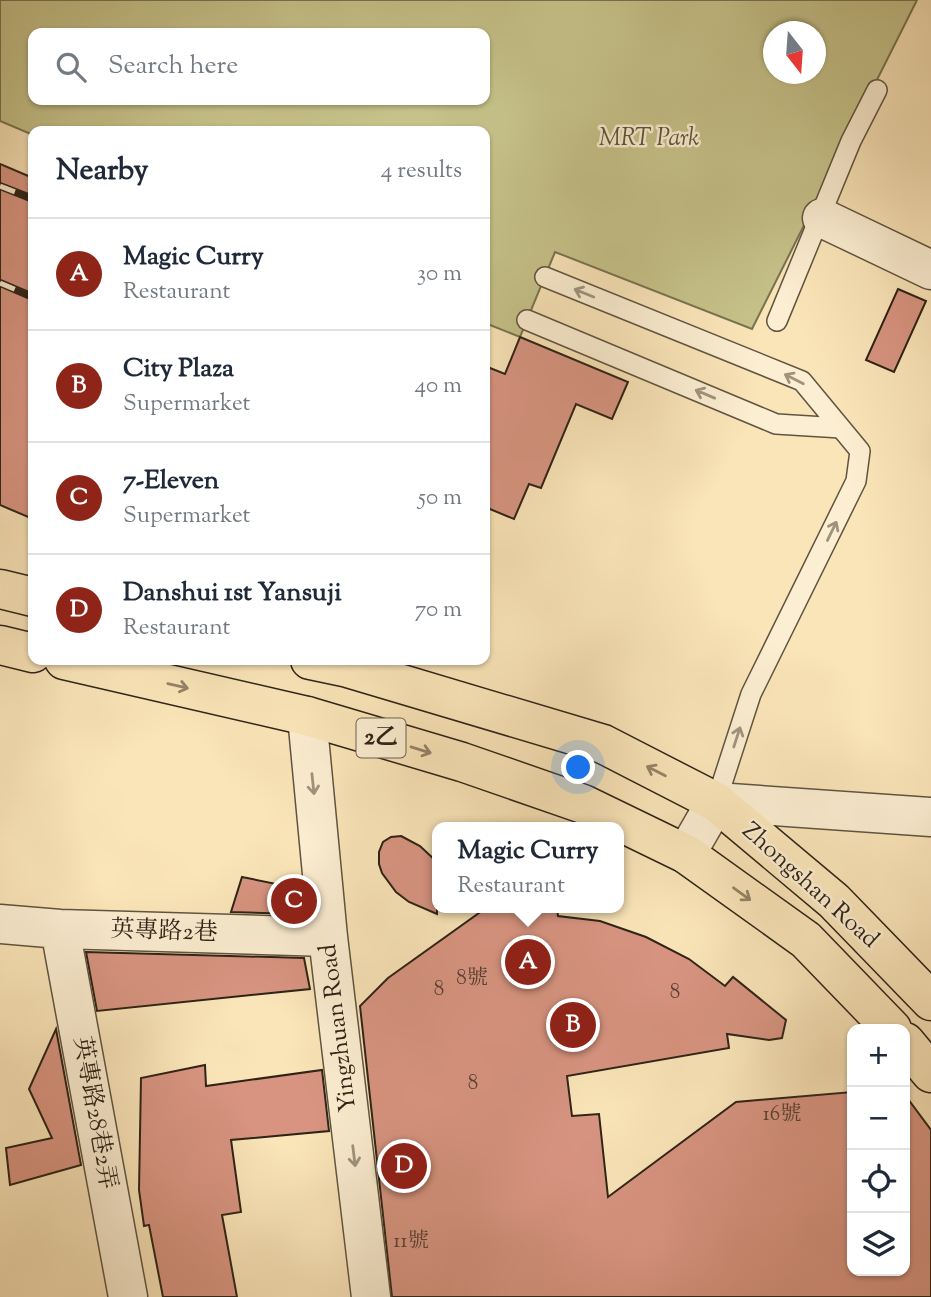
<!DOCTYPE html>
<meta charset="utf-8">
<style>
:root{--surface:#fff;--page:#f2f2f3;--text:#1f2937;--muted:#747a83;--line:#e0e1e3;--accent:#8f2418}
body{margin:0;font-family:"Sorts Mill Goudy","Noto Serif TC",serif;background:var(--page);color:var(--text)}
.controls{position:absolute;right:21px;bottom:21px;display:grid;overflow:hidden;border-radius:14px;box-shadow:0 2px 5px #0004}
.controls button{width:63px;height:63px;display:grid;place-items:center;padding:0;border:0;border-bottom:2px solid var(--line);background:var(--surface);color:var(--text);font:35px sans-serif}
.compass{position:absolute;left:763px;top:21px;width:63px;height:63px;border-radius:50%;background:var(--surface);box-shadow:0 2px 5px #0004;rotate:163deg}
.you{position:absolute;left:579px;top:768px;width:24px;height:24px;margin:-18px;border:5px solid #fff;border-radius:50%;background:#1a73e8;box-shadow:0 0 0 10px #1a73e833}
.badge{display:grid;place-items:center;width:46px;height:46px;border-radius:50%;background:var(--accent);color:#fff;font-size:23px;font-weight:700}
.pin{position:absolute;translate:-50% -50%;border:4px solid #fff;box-shadow:0 2px 7px #0006}
.popup{position:absolute;left:432px;top:822px;width:192px;height:91px;box-sizing:border-box;display:grid;place-content:center;border-radius:14px;background:var(--surface);filter:drop-shadow(0 2px 5px #0005);font-size:23px;white-space:nowrap;color:var(--muted)}
.popup b{font-size:26px;color:var(--text)}
.popup::after{content:'';position:absolute;left:50%;top:100%;margin-left:-14px;border:14px solid transparent;border-top-color:var(--surface)}
.list{margin:0;padding:0;list-style:none}
h2{display:flex;justify-content:space-between;align-items:center;height:91px;margin:0;padding:0 28px;font-size:30px}
h2 small{font-size:23px;font-weight:400;color:var(--muted)}
.list li{display:grid;grid-template-columns:46px 1fr auto;gap:21px;align-items:center;box-sizing:border-box;height:112px;padding:0 28px;border-top:2px solid var(--line)}
.list b{display:block;font-size:26px;white-space:nowrap}
.list p{margin:0;font-size:23px;white-space:nowrap;color:var(--muted)}
.list em{font-size:23px;font-style:normal;color:var(--muted)}
.icon{flex:none;width:38px;height:38px;fill:none;stroke:currentColor;stroke-width:2;stroke-linecap:round;stroke-linejoin:round}
.map{position:relative;flex:none;width:931px;height:1297px;overflow:hidden}
.search{position:absolute;background:var(--surface);box-shadow:0 2px 5px #0004;left:28px;top:28px;width:462px;height:77px;display:flex;align-items:center;gap:18px;box-sizing:border-box;padding:0 24px;border-radius:14px;color:var(--muted);font-size:26px}
.panel{position:absolute;background:var(--surface);box-shadow:0 2px 5px #0004;left:28px;top:126px;width:462px;height:539px;border-radius:14px}
.map>svg:first-child{display:block}
.green{fill:#c6c28a;stroke:#7a7250;stroke-width:2;fill-rule:evenodd}
.building{fill:#d89481;stroke:#2d2317;stroke-width:2}
.lines{fill:none;stroke-linecap:round;stroke-linejoin:round}
.lane-casing{stroke:#605440;stroke-width:22}
.street-casing{stroke:#605440;stroke-width:41}
.primary-casing{stroke:#2d2317;stroke-width:41}
.lane{stroke:#fceed2;stroke-width:19}
.street{stroke:#fceed2;stroke-width:38}
.primary{stroke:#fae5b9;stroke-width:38}
.rail-casing{stroke:#2d2317;stroke-width:8}
.rail{stroke:#fceed2;stroke-width:5;stroke-dasharray:16;stroke-linecap:butt}
.oneway{stroke:#9f937e}
.oneway2{stroke:#948468}
.labels{text-anchor:middle;dominant-baseline:central;stroke-width:5;stroke-linejoin:round;paint-order:stroke}
.number-label{font-size:21px;fill:#583f32}
.shield{fill:#fceed2;stroke:#6b604f;stroke-width:2}
.shield-label{font-size:23px;font-weight:bold;fill:#2d2317}
.park-label{font-size:24px;font-style:italic;fill:#5b533a;stroke:#fceed2}
.street-label{font-size:24px;fill:#2d2317;stroke:#fceed2}
</style>
<div class="map">
<svg width="931" height="1297" viewBox="0 0 931 1297">
<rect width="100%" height="100%" fill="#fae5b9"/>
<filter id="stains"><feTurbulence type="fractalNoise" baseFrequency=".00286" numOctaves="4"/><feColorMatrix values="0 0 0 0 .2 0 0 0 0 .09 0 0 0 0 .02 0 0 0 .5 -.17"/></filter>
<radialGradient id="worn" r=".72"><stop offset=".6" stop-color="#630" stop-opacity="0"/><stop offset="1" stop-color="#630" stop-opacity=".3"/></radialGradient>
<path class="green" d="M0,0h917l-165,329 -197,-77 -35,85 -35,-14v-192h-452v4l-33,-14zM774,32h42v42h-42zM33,33h452v67h-452z"/>
<path class="building" d="M0,164l33,14v341l-33,-14z
M898,289l28,12 -32,71 -28,-12z
M520,337l108,45 -16,37 -36,-15 -35,84 -12,-4 -15,35 -29,-12v-141l20,8z
M401,836l19,10 17,16v52l-28,-12 -13,-10 -14,-19 -3,-9v-12l4,-10 8,-5z
M242,877l54,11 3,26 -68,-2z
M486,908h71l1,8 42,5 46,16 43,22 36,27 8,-9 53,43 -4,18 -13,2 -42,-6 2,14 -162,28 5,40 27,-2 9,83 128,-95 116,-10v179h53v-176l26,35v167h-539l-32,-291 28,-28z
M86,952l218,6 6,31 -213,22z
M56,1029l25,136 -71,20 -4,-37 46,-10 -23,-49z
M205,1065l1,21 116,-16 7,61 -98,9 10,72 -19,3 15,82h-74l-14,-72 -5,1 -5,-36 2,-112z"/>
<g class="lines">
<g class="lane-casing">
<path id="lane" d="M545,277l257,104 58,70 -4,30 -105,213 -35,108
M527,320l249,104 65,4
M777,321l74,-180 26,-51"/>
</g>
<g class="street-casing">
<path id="street" d="M822,218l109,52
M307,716l21,221 43,360
M686,854l30,-52 215,15
M0,924l60,5 268,8
M60,929l68,368"/>
</g>
<g class="primary-casing">
<path id="primary" d="M0,589l33,8
M0,645l33,8
M64,660l243,56 155,46 121,42 103,50 120,86 86,89
M310,660l38,8 255,76 113,58 118,99 97,100
M905,1042l26,31"/>
</g>
<use href="#lane" class="lane"/>
<use href="#street" class="street"/>
<use href="#primary" class="primary"/>
<g class="rail-casing">
<path id="rail" d="M0,186l33,13
M0,283l33,14"/>
</g>
<use href="#rail" class="rail"/>
</g>
<defs><path id="oneway-shaft" d="M-6 0H5M1.5-3L5.5 0L1.5 3" fill="none" stroke-width="1.6" stroke-linecap="round" stroke-linejoin="round" transform="scale(1.75)"/></defs>
<g class="oneway">
<use href="#oneway-shaft" transform="translate(584 293) rotate(-158)"/>
<use href="#oneway-shaft" transform="translate(794 379) rotate(-153)"/>
<use href="#oneway-shaft" transform="translate(705 394) rotate(-157)"/>
<use href="#oneway-shaft" transform="translate(832 531) rotate(-64)"/>
<use href="#oneway-shaft" transform="translate(737 737) rotate(-72)"/>
<use href="#oneway-shaft" transform="translate(313 784) rotate(84)"/>
<use href="#oneway-shaft" transform="translate(354 1156) rotate(83)"/>
</g>
<g class="oneway2">
<use href="#oneway-shaft" transform="translate(178 686) rotate(13)"/>
<use href="#oneway-shaft" transform="translate(421 750) rotate(17)"/>
<use href="#oneway-shaft" transform="translate(656 771) rotate(-153)"/>
<use href="#oneway-shaft" transform="translate(742 894) rotate(36)"/>
</g>
<g class="labels">
<g class="number-label">
<text x="472" y="979">8號</text>
<text x="439" y="990">8</text>
<text x="675" y="993">8</text>
<text x="473" y="1084">8</text>
<text x="782" y="1115">16號</text>
<text x="411" y="1242">11號</text>
</g>
<rect class="shield" x="356.5" y="718.5" width="49" height="39" rx="5"/>
<g class="shield-label">
<text x="381" y="738">2乙</text>
</g>
<g class="park-label">
<text x="649" y="139">MRT Park</text>
</g>
<g class="street-label">
<text transform="translate(810 886) rotate(42)">Zhongshan Road</text>
<text transform="translate(164 932) rotate(2)">英專路2巷</text>
<text transform="translate(339 1028) rotate(-97)">Yingzhuan Road</text>
<text transform="translate(94 1113) rotate(80)">英專路28巷2弄</text>
</g>
</g>
<rect width="100%" height="100%" filter="url(#stains)"/>
<rect width="100%" height="100%" fill="url(#worn)"/>
</svg>
<div class="controls">
<button>+</button>
<button>−</button>
<button><svg class="icon" aria-label="locate" viewBox="0 0 24 24"><circle cx="12" cy="12" r="6"/><path d="M12 2v4M12 18v4M2 12h4M18 12h4"/></svg></button>
<button><svg class="icon" aria-label="layers" viewBox="0 0 24 24"><path d="M12 4l9 5-9 5-9-5zM3 14l9 5 9-5"/></svg></button>
</div>
<svg class="compass" viewBox="-18 -18 36 36"><path d="M0-13l5 13h-10z" fill="#e53935"/><path d="M0 13l5-13h-10z" fill="#747a83"/></svg>
<div class="you"></div>
<div class="pin badge" style="left:528px;top:962px">A</div>
<div class="popup"><b>Magic Curry</b>Restaurant</div>
<div class="pin badge" style="left:573px;top:1025px">B</div>
<div class="pin badge" style="left:294px;top:901px">C</div>
<div class="pin badge" style="left:404px;top:1166px">D</div>
<div class="search"><svg class="icon" aria-label="search" viewBox="0 0 24 24"><circle cx="10" cy="10" r="6"/><path d="M15 15l6 6"/></svg>Search here</div>
<section class="panel">
<h2>Nearby<small>4 results</small></h2>
<ul class="list">
<li><span class="badge">A</span><div><b>Magic Curry</b><p>Restaurant</p></div><em>30 m</em></li>
<li><span class="badge">B</span><div><b>City Plaza</b><p>Supermarket</p></div><em>40 m</em></li>
<li><span class="badge">C</span><div><b>7-Eleven</b><p>Supermarket</p></div><em>50 m</em></li>
<li><span class="badge">D</span><div><b>Danshui 1st Yansuji</b><p>Restaurant</p></div><em>70 m</em></li>
</ul>
</section>
</div>
